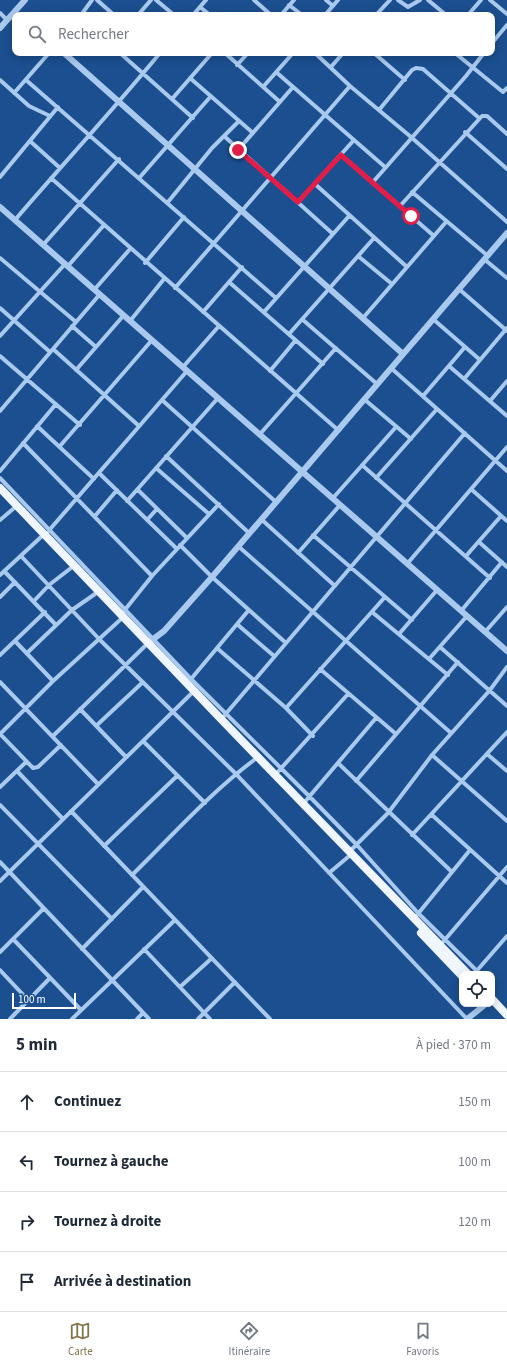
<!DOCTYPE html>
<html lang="fr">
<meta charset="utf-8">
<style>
:root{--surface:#fff;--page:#f6f6f7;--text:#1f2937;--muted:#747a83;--line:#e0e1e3;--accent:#84754c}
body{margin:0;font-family:"Source Sans 3",sans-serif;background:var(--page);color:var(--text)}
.controls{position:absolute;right:12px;bottom:12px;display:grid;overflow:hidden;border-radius:8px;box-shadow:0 2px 10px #0003}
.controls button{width:36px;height:36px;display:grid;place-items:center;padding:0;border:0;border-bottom:1px solid var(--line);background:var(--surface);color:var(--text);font:20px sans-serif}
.scale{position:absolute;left:12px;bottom:10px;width:64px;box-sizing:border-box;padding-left:4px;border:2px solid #fff;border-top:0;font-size:11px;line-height:14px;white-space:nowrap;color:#fff;-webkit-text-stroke:3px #1b4f8f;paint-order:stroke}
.stop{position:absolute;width:12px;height:12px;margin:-9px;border:3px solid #e11d48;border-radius:50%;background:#fff}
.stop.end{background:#e11d48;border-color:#fff;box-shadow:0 1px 4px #0008}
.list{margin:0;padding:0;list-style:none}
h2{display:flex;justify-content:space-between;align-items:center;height:52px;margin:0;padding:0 16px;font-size:17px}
h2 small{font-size:13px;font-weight:400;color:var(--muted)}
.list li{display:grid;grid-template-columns:26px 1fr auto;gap:12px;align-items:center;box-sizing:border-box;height:60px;padding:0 16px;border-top:1px solid var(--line)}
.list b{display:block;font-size:15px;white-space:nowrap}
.list em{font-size:13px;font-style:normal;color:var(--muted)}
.icon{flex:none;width:22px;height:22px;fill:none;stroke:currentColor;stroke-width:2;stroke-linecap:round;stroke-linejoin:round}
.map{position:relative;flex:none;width:507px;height:1019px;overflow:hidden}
.search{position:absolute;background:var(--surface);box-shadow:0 2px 10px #0003;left:12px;right:12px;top:12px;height:44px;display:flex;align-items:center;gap:10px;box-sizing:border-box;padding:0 14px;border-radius:8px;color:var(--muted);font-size:15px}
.sheet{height:292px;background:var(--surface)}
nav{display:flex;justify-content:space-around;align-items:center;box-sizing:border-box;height:56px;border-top:1px solid var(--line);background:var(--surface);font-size:11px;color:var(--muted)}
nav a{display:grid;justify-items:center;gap:2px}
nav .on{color:var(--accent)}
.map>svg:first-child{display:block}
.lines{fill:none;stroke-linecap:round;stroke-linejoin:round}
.minor{stroke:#a9c9ee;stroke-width:4}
.tertiary{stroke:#a9c9ee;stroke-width:6}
.primary{stroke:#f0f6ff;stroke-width:8}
.route{stroke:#e11d48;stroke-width:5}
</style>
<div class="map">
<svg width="507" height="1019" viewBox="0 0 507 1019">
<rect width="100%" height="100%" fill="#1b4f8f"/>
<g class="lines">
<path class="minor" d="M97,0l17,15
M156,0l18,15
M254,0l17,15
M326,0l7,6
M398,0l10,7 12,-7
M428,0l18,15
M490,0l17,14
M289,5l13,10
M200,7l10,8
M0,13l7,7
M81,15l11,-15
M138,15l13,-15
M193,15l13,-15
M281,15l13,-15
M325,15l13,-15
M376,15l14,-15
M468,15l13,-15
M492,43l15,-18
M120,53l73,65
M225,53l55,49
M315,53l35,33 61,51 96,85
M374,53l31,27
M455,53l48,39 4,-4
M237,65l11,-12
M331,67l12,-14
M276,72l109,95
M190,78l63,55
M0,80l29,26 21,10
M26,80l250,218
M263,87l30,-34
M14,93l35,-40
M172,99l40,-46
M379,110l33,-40 4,-2 7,1 56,49
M465,132l42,37
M224,136l109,98
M31,142l29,26
M238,150l55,-63
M341,155l93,81
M0,177l58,-70
M140,177l71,-81
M51,178l287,252
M373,182l93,-106 18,-23
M315,184l92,83
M412,192l76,64
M168,202l44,-54 27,-27
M298,202l56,-62
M400,206l82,-90h5l20,18
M15,220c48,-56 98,-110 145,-167
M43,245l76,-86
M358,256l34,28
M0,258l76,64
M484,259l23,19
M145,263l39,-46
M68,266l36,-41
M229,282l94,82
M175,288l175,-202
M459,289l48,42
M94,290l36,-41
M0,308l50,44
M203,312l39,-45
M264,312l85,-96
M363,318l83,-96
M433,319l46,40
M303,320l74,64
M130,321l34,-42
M72,326l24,21
M289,334l85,-96
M0,336l65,-72
M53,349l86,77
M0,356l80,69
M449,366l58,50
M183,367l36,-41
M391,368l116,103
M76,370l48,-55
M270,371l25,-30
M464,379l43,-51
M423,396l42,-49
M364,399l47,40
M162,400l114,102
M490,401l17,-20
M0,411l100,-117
M37,426l57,53
M260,434l76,-86
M23,443l129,133
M60,446l92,-106
M166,456l83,77
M362,465l128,113
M156,468l53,46
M0,471l56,-67
M99,473l78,76
M0,478l191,201 119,118 46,47 62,69 59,58
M376,478l61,-69
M471,489l36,32
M138,490l49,48
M333,498l63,-71
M127,501l91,-103
M95,516l22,-26
M261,519l74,67
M0,520l13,-11
M147,520l10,-11
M45,535l142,-164
M313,535l99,85
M479,542l28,25
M180,545l32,32 74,66
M238,546l213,187
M298,553l42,-48
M21,556l79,84 136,134 231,245
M466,556l35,-40
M407,564l100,-117
M4,571l52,54
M0,575l41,-38
M0,597l15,-15
M34,601l15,-16 22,-17
M124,611l28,-35 67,-72
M461,611l41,-49
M372,612l76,63
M238,625l36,31
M485,632l22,-25
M399,634l38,-44
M15,641l38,40
M440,647l67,59
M218,649l68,59 27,28
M27,653l45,-43 23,-16
M0,655l45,-43
M429,659l38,-43
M320,669l76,65
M191,679l57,-68
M0,682l98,102
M286,708l99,-111
M80,709l46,48
M224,716l241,-283
M96,726l47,-44
M0,734l53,-53 67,-61
M0,734l33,34 5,-1 23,-22
M53,736l92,-90
M143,741l62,62
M487,754l20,17
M432,755l75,66
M338,763l114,109
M17,771l46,48
M275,775l73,-81
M356,781l102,-119
M0,787l26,-25
M303,804l73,-86
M0,805l112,114
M71,811l199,208
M432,815l75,68
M412,835l95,-103
M104,846l73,-70
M350,851l38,-38 44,-58 58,-65 17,-23
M0,862l149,157
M329,873l19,-16
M132,875c40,-39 78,-82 122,-115
M0,881l194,-190
M417,915l53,-65
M13,939l68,71
M443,942l64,-75
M82,949l61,-62
M144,949l66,70
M0,952l43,-43
M0,970l28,30
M474,974l33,-38
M180,987l32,-29
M10,1019l40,-41
M72,1019l103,-99
M137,1019l6,-6
M198,1019l37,-37"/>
<path class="tertiary" d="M0,28l25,-28
M64,53l339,301
M0,207l507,444
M148,643l16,-12 48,-54 295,-344
M467,1019l19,-15"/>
<path class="primary" d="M0,488l221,231 247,255
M421,933l41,43
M492,999l15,16"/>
</g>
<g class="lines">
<path class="route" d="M238,150l60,52 43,-47 70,61"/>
</g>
</svg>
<div class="controls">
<button><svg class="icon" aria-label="locate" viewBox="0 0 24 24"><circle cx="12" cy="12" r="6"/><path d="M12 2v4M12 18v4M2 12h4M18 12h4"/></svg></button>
</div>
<div class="scale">100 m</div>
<div class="stop" style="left:411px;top:216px"></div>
<div class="stop end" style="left:238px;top:150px"></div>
<div class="search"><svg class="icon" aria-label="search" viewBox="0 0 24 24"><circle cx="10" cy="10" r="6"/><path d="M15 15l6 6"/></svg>Rechercher</div>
</div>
<section class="sheet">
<h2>5 min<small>À pied · 370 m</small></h2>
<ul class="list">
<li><svg class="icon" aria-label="ahead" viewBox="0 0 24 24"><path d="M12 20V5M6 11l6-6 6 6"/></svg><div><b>Continuez</b></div><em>150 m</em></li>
<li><svg class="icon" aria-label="left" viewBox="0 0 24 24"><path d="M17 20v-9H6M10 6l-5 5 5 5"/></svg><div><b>Tournez à gauche</b></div><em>100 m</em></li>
<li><svg class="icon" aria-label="right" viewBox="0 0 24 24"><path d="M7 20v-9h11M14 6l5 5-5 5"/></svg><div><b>Tournez à droite</b></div><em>120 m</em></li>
<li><svg class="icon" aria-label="arrive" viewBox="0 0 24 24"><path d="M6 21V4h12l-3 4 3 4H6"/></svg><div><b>Arrivée à destination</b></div></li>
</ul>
</section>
<nav>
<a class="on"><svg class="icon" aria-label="map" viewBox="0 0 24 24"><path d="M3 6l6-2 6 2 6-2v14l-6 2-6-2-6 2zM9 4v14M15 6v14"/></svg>Carte</a>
<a><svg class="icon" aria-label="directions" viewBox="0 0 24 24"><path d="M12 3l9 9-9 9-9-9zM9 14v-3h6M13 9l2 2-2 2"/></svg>Itinéraire</a>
<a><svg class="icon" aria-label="saved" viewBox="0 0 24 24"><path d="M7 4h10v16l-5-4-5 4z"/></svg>Favoris</a>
</nav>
